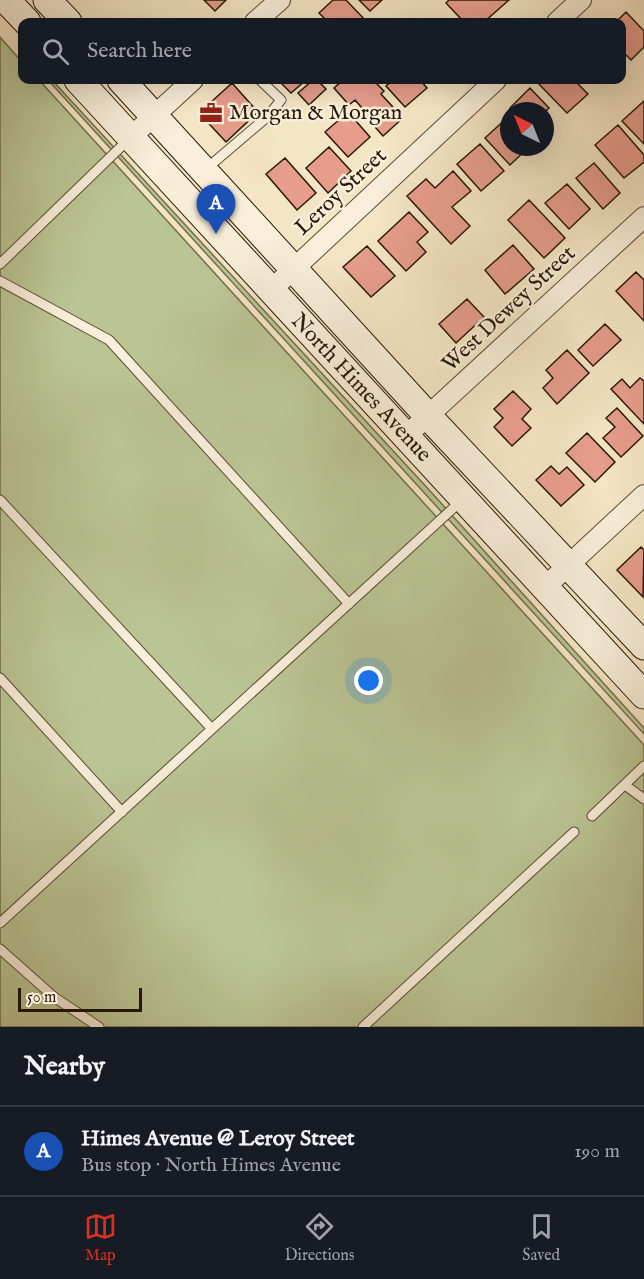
<!DOCTYPE html>
<meta charset="utf-8">
<style>
:root{--surface:#171b24;--page:#20242c;--text:#f1f3f6;--muted:#9ea1a6;--line:#363941;--accent:#d93025}
body{margin:0;font-family:"IM FELL English",serif;background:var(--page);color:var(--text)}
.compass{position:absolute;left:500px;top:102px;width:54px;height:54px;border-radius:50%;background:var(--surface);box-shadow:0 6px 24px #0002;rotate:317deg}
.scale{position:absolute;left:18px;bottom:15px;width:124px;box-sizing:border-box;padding-left:6px;border:3px solid #281806;border-top:0;font-size:16px;line-height:21px;white-space:nowrap;color:#281806;-webkit-text-stroke:4px #f8eed9;paint-order:stroke}
.you{position:absolute;left:369px;top:681px;width:21px;height:21px;margin:-15px;border:4px solid #fff;border-radius:50%;background:#1a73e8;box-shadow:0 0 0 9px #1a73e833}
.badge{display:grid;place-items:center;width:39px;height:39px;border-radius:50%;background:var(--accent);color:#fff;font-size:20px;font-weight:700}
.pin{position:absolute;translate:-50% -50px;filter:drop-shadow(0 2px 3px #0008)}
.pin::after{content:'';position:absolute;top:32px;width:21px;height:18px;background:inherit;clip-path:polygon(0 0,100% 0,50% 100%)}
.list{margin:0;padding:0;list-style:none}
h2{display:flex;justify-content:space-between;align-items:center;height:78px;margin:0;padding:0 24px;font-size:26px}
h2 small{font-size:20px;font-weight:400;color:var(--muted)}
.list li{display:grid;grid-template-columns:39px 1fr auto;gap:18px;align-items:center;box-sizing:border-box;height:90px;padding:0 24px;border-top:2px solid var(--line)}
.list b{display:block;font-size:22px;white-space:nowrap}
.list p{margin:0;font-size:20px;white-space:nowrap;color:var(--muted)}
.list em{font-size:20px;font-style:normal;color:var(--muted)}
.icon{flex:none;width:33px;height:33px;fill:none;stroke:currentColor;stroke-width:2;stroke-linecap:round;stroke-linejoin:round}
.map{position:relative;flex:none;width:644px;height:1027px;overflow:hidden}
.search{position:absolute;background:var(--surface);box-shadow:0 6px 24px #0002;left:18px;right:18px;top:18px;height:66px;display:flex;align-items:center;gap:15px;box-sizing:border-box;padding:0 21px;border-radius:12px;color:var(--muted);font-size:22px}
.sheet{height:168px;background:var(--surface)}
nav{display:flex;justify-content:space-around;align-items:center;box-sizing:border-box;height:84px;border-top:2px solid var(--line);background:var(--surface);font-size:16px;color:var(--muted)}
nav a{display:grid;justify-items:center;gap:3px}
nav .on{color:var(--accent)}
.map>svg:first-child{display:block}
.green{fill:#bbc594;stroke:#726e4d;stroke-width:1.5}
.building{fill:#e69d8c;stroke:#281806;stroke-width:1.5}
.lines{fill:none;stroke-linecap:round;stroke-linejoin:round}
.lane-casing{stroke:#5b4b36;stroke-width:11}
.street-casing{stroke:#5b4b36;stroke-width:22}
.secondary-casing{stroke:#281806;stroke-width:29}
.lane{stroke:#f8eed9;stroke-width:9}
.street{stroke:#f8eed9;stroke-width:20}
.secondary{stroke:#f8eed9;stroke-width:27}
.labels{text-anchor:middle;dominant-baseline:central;stroke-width:5;stroke-linejoin:round;paint-order:stroke}
.poi-label{font-size:22px;fill:#281806;stroke:#f8eed9;text-anchor:start}
.street-label{font-size:22px;fill:#281806;stroke:#f8eed9}
</style>
<div class="map">
<svg width="644" height="1027" viewBox="0 0 644 1027">
<rect width="100%" height="100%" fill="#f4e5c4"/>
<filter id="stains"><feTurbulence type="fractalNoise" baseFrequency=".00333" numOctaves="4"/><feColorMatrix values="0 0 0 0 .2 0 0 0 0 .09 0 0 0 0 .02 0 0 0 .5 -.17"/></filter>
<radialGradient id="worn" r=".72"><stop offset=".6" stop-color="#630" stop-opacity="0"/><stop offset="1" stop-color="#630" stop-opacity=".3"/></radialGradient>
<path class="green" d="M0,37l22,25v18h17l605,665v282h-644z
M48,80h4l379,412 213,236v6z"/>
<path class="building" d="M204,0h22l-11,11z
M333,0h13l21,22h-39l-9,-9z
M359,0h23l-12,11z
M449,0h60l-25,22h-20l-18,-19z
M626,12l18,19v16l-13,13 -9,-9v-29h-6z
M278,80h28l-15,13z
M313,80h4l9,9 -17,16 -11,-12z
M343,80h30l11,11 -3,3 22,24 -20,18 -23,-26 2,-2 -7,-8 -6,5 -15,-17z
M393,80h27l7,8 -22,19 -19,-21z
M535,80h39l14,14 -21,19z
M232,83l26,29 -32,30 -27,-29z
M530,88l19,20 -4,4 -32,-1 -3,-3z
M644,101v43l-22,-23z
M348,112l22,25 -22,20 -23,-25z
M508,117l1,30h20l-19,18 -25,-27z
M618,125l26,30v7l-20,16 -29,-33z
M480,144l24,27 -23,20 -24,-27z
M329,147l22,24 -23,22 -22,-25z
M285,158l31,35 -19,17 -31,-36z
M594,163l26,30 -17,16 -27,-31z
M453,171l18,20 -19,16 18,19 -19,18 -44,-48 19,-17 9,9z
M567,184l23,25 -21,20 -24,-26z
M529,200l36,38 -21,20 -36,-38z
M409,212l19,20 -11,10 9,10 -20,19 -28,-30z
M513,245l21,24 -29,25 -20,-24z
M367,246l28,30 -24,21 -28,-30z
M636,272l8,8v41l-28,-30z
M467,299l17,18 -28,26 -17,-19z
M605,324l16,16 -28,26 -15,-16z
M567,350l22,23 -32,31 -14,-16 10,-10 -7,-8z
M640,378l4,3v43l-33,-35 11,-10 8,9z
M513,391l18,18 -9,10 9,9 -19,18 -18,-19 9,-9 -9,-9z
M617,408l26,28 -22,21 -18,-19 12,-11 -9,-9z
M587,433l28,29 -20,20 -29,-29z
M551,466l8,8 8,-7 17,18 -23,21 -25,-26z
M641,547l3,3 -1,47 -26,-27z"/>
<g class="lines">
<g class="lane-casing">
<path id="lane" d="M206,169l61,-52 14,-17 -21,-20
M0,264l129,-125
M0,281l109,59 240,264
M0,500l212,229
M0,678l122,134
M625,785l19,14
M592,816l52,-50
M0,923l461,-422
M0,949l54,48 45,30
M363,1027l211,-195"/>
</g>
<g class="street-casing">
<path id="street" d="M255,22l25,-22
M557,22l24,-22
M131,137l62,-57
M271,290l225,-210
M406,436l238,-219
M545,587l99,-92"/>
</g>
<g class="secondary-casing">
<path id="secondary" d="M6,0l21,22
M47,0l21,22
M78,80l566,615
M121,80l307,336 216,230"/>
</g>
<use href="#lane" class="lane"/>
<use href="#street" class="street"/>
<use href="#secondary" class="secondary"/>
</g>
<defs>
<g id="office-bare" transform="scale(1.8)"><path d="M-6-3h4V-5.5h4V-3h4V5H-6ZM-1-4.5V-3h2v-1.5ZM-6 0V1H6V0Z" fill="#8f2418" stroke="#f8eed9" stroke-width="2.5" paint-order="stroke"/></g>
</defs>
<g fill-rule="evenodd">
<use href="#office-bare" x="211" y="113"/>
</g>
<g class="labels">
<g class="poi-label">
<text x="229" y="113">Morgan &amp; Morgan</text>
</g>
<g class="street-label">
<text transform="translate(341 192) rotate(-43)">Leroy Street</text>
<text transform="translate(509 309) rotate(-43)">West Dewey Street</text>
<text transform="translate(361 388) rotate(47)">North Himes Avenue</text>
</g>
</g>
<rect width="100%" height="100%" filter="url(#stains)"/>
<rect width="100%" height="100%" fill="url(#worn)"/>
</svg>
<svg class="compass" viewBox="-18 -18 36 36"><path d="M0-13l5 13h-10z" fill="#e53935"/><path d="M0 13l5-13h-10z" fill="#9ea1a6"/></svg>
<div class="scale">50 m</div>
<div class="you"></div>
<div class="pin badge" style="left:216px;top:234px;background:#1a4fb4">A</div>
<div class="search"><svg class="icon" aria-label="search" viewBox="0 0 24 24"><circle cx="10" cy="10" r="6"/><path d="M15 15l6 6"/></svg>Search here</div>
</div>
<section class="sheet">
<h2>Nearby<small></small></h2>
<ul class="list">
<li><span class="badge" style="background:#1a4fb4">A</span><div><b>Himes Avenue @ Leroy Street</b><p>Bus stop · North Himes Avenue</p></div><em>190 m</em></li>
</ul>
</section>
<nav>
<a class="on"><svg class="icon" aria-label="map" viewBox="0 0 24 24"><path d="M3 6l6-2 6 2 6-2v14l-6 2-6-2-6 2zM9 4v14M15 6v14"/></svg>Map</a>
<a><svg class="icon" aria-label="directions" viewBox="0 0 24 24"><path d="M12 3l9 9-9 9-9-9zM9 14v-3h6M13 9l2 2-2 2"/></svg>Directions</a>
<a><svg class="icon" aria-label="saved" viewBox="0 0 24 24"><path d="M7 4h10v16l-5-4-5 4z"/></svg>Saved</a>
</nav>
